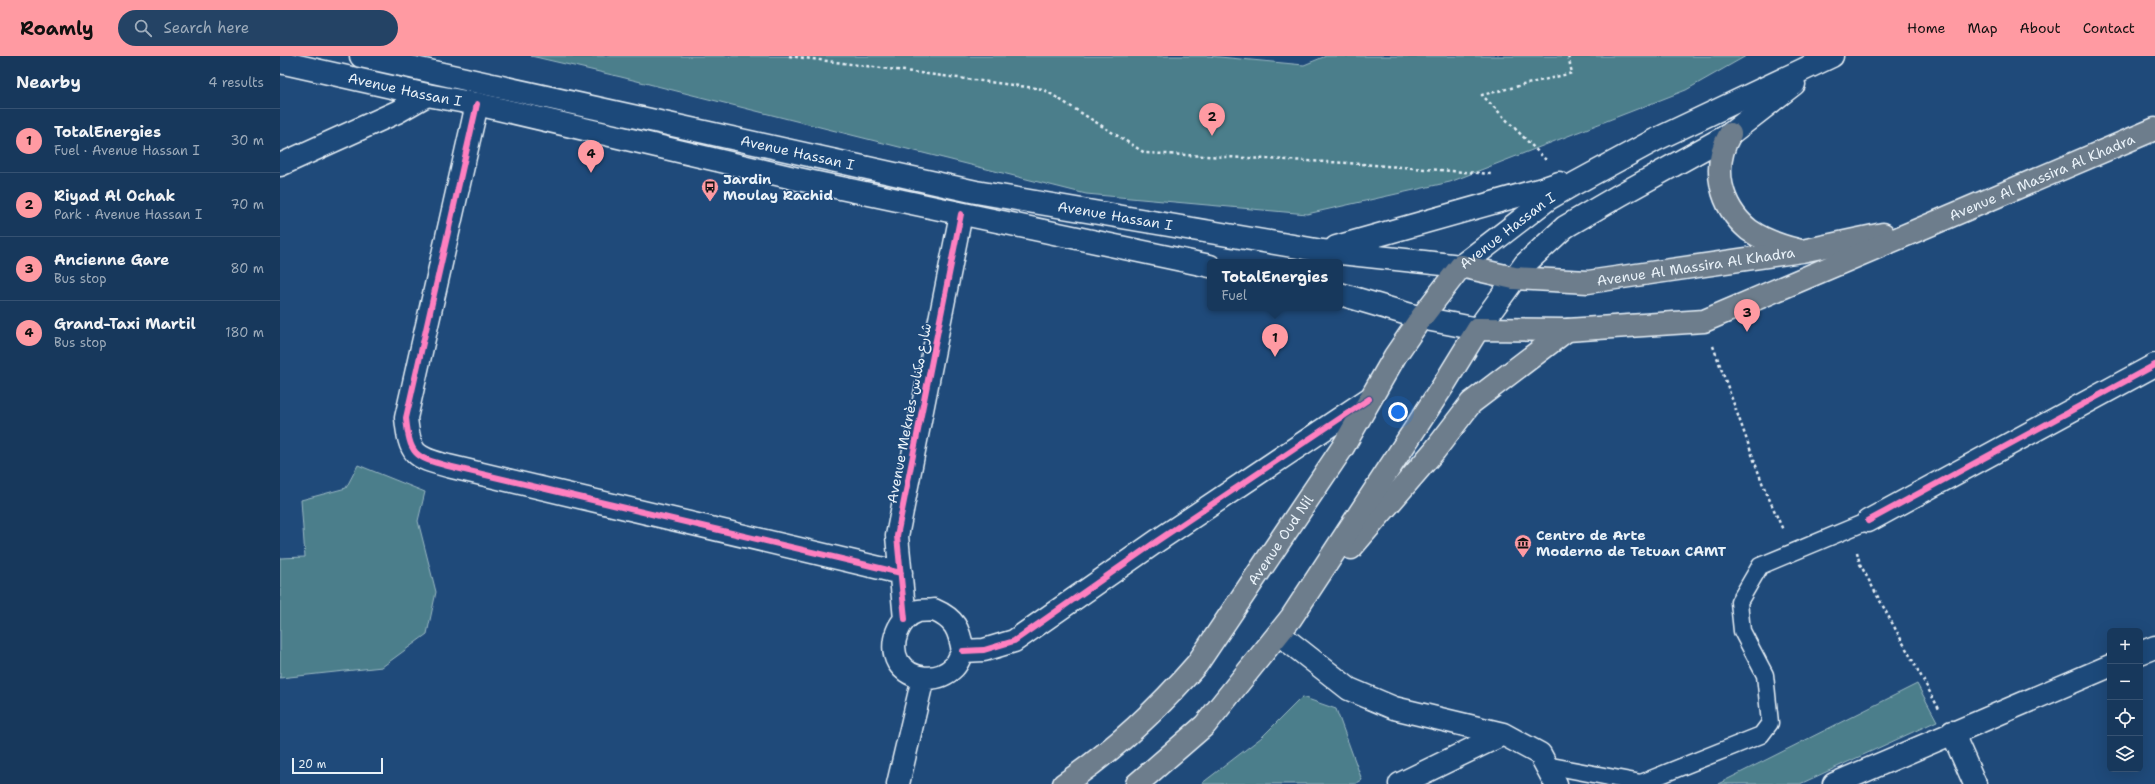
<!DOCTYPE html>
<meta charset="utf-8">
<style>
:root{--surface:#17385c;--page:#244365;--text:#f1f3f6;--muted:#9eacbb;--line:#365272;--accent:#ff9aa2}
body{margin:0;font-family:"Shantell Sans","Playpen Sans Arabic",sans-serif;background:var(--page);color:var(--text)}
.controls{position:absolute;right:12px;bottom:12px;display:grid;overflow:hidden;border-radius:6px;box-shadow:0 4px 16px #0002}
.controls button{width:36px;height:36px;display:grid;place-items:center;padding:0;border:0;border-bottom:1px solid var(--line);background:var(--surface);color:var(--text);font:20px sans-serif}
.scale{position:absolute;left:12px;bottom:10px;width:91px;box-sizing:border-box;padding-left:4px;border:2px solid #e8f1f8;border-top:0;font-size:11px;line-height:14px;white-space:nowrap;color:#e8f1f8;-webkit-text-stroke:3px #1f4a7a;paint-order:stroke}
.you{position:absolute;left:1118px;top:356px;width:14px;height:14px;margin:-10px;border:3px solid #fff;border-radius:50%;background:#1a73e8;box-shadow:0 0 0 6px #1a73e833}
.badge{display:grid;place-items:center;width:26px;height:26px;border-radius:50%;background:var(--accent);color:#111;font-size:13px;font-weight:700}
.pin{position:absolute;translate:-50% -33px;filter:drop-shadow(0 1px 2px #0008)}
.pin::after{content:'';position:absolute;top:21px;width:14px;height:12px;background:inherit;clip-path:polygon(0 0,100% 0,50% 100%)}
.popup{position:absolute;left:927px;top:203px;width:136px;height:52px;box-sizing:border-box;display:grid;place-content:center;border-radius:6px;background:var(--surface);filter:drop-shadow(0 1px 3px #0005);font-size:13px;white-space:nowrap;color:var(--muted)}
.popup b{font-size:15px;color:var(--text)}
.popup::after{content:'';position:absolute;left:50%;top:100%;margin-left:-8px;border:8px solid transparent;border-top-color:var(--surface)}
.list{margin:0;padding:0;list-style:none}
h2{display:flex;justify-content:space-between;align-items:center;height:52px;margin:0;padding:0 16px;font-size:17px}
h2 small{font-size:13px;font-weight:400;color:var(--muted)}
.list li{display:grid;grid-template-columns:26px 1fr auto;gap:12px;align-items:center;box-sizing:border-box;height:64px;padding:0 16px;border-top:1px solid var(--line)}
.list b{display:block;font-size:15px;white-space:nowrap}
.list p{margin:0;font-size:13px;white-space:nowrap;color:var(--muted)}
.list em{font-size:13px;font-style:normal;color:var(--muted)}
.icon{flex:none;width:22px;height:22px;fill:none;stroke:currentColor;stroke-width:2;stroke-linecap:round;stroke-linejoin:round}
.map{position:relative;flex:none;width:1875px;height:728px;overflow:hidden}
header{display:flex;align-items:center;gap:24px;box-sizing:border-box;height:56px;padding:0 20px;background:var(--accent);color:#111}
header strong{font-size:19px}
nav{display:flex;gap:22px;margin-inline-start:auto;font-size:14px}
.search{width:280px;height:36px;background:var(--page);display:flex;align-items:center;gap:10px;box-sizing:border-box;padding:0 14px;border-radius:22px;color:var(--muted);font-size:15px}
main{display:flex}
aside{flex:1;background:var(--surface)}
.map>svg:first-child{display:block}
.green{fill:#4b7e8b;stroke:#9ab8c2}
.lines{fill:none;stroke-linecap:round;stroke-linejoin:round}
.lane-casing{stroke:#e8f1f8;stroke-width:19}
.street-casing{stroke:#e8f1f8;stroke-width:25}
.secondary-casing{stroke:#e8f1f8;stroke-width:25}
.primary-casing{stroke:#e8f1f8;stroke-width:25}
.path{stroke:#e8f1f8;stroke-width:2.5;stroke-dasharray:3 3;stroke-linecap:butt}
.lane{stroke:#1f4a7a;stroke-width:16}
.street{stroke:#1f4a7a;stroke-width:22}
.secondary{stroke:#1f4a7a;stroke-width:22}
.primary{stroke:#6d7d8c;stroke-width:22}
.cycleway-casing{stroke:#1f4a7a;stroke-width:8}
.cycleway{stroke:#ff80c0;stroke-width:6}
.labels{text-anchor:middle;dominant-baseline:central;stroke-width:3;stroke-linejoin:round;paint-order:stroke}
.street-label{font-size:14px;fill:#e8f1f8;stroke:#1f4a7a}
.poi-label{font-size:14px;font-weight:bold;fill:#e8f1f8;stroke:#1f4a7a;text-anchor:start}
</style>
<header>
<strong>Roamly</strong>
<div class="search"><svg class="icon" aria-label="search" viewBox="0 0 24 24"><circle cx="10" cy="10" r="6"/><path d="M15 15l6 6"/></svg>Search here</div>
<nav><a>Home</a><a>Map</a><a>About</a><a>Contact</a></nav>
</header>
<main>
<aside>
<h2>Nearby<small>4 results</small></h2>
<ul class="list">
<li><span class="badge">1</span><div><b>TotalEnergies</b><p>Fuel · Avenue Hassan I</p></div><em>30 m</em></li>
<li><span class="badge">2</span><div><b>Riyad Al Ochak</b><p>Park · Avenue Hassan I</p></div><em>70 m</em></li>
<li><span class="badge">3</span><div><b>Ancienne Gare</b><p>Bus stop</p></div><em>80 m</em></li>
<li><span class="badge">4</span><div><b>Grand-Taxi Martil</b><p>Bus stop</p></div><em>180 m</em></li>
</ul>
</aside>
<div class="map">
<svg width="1875" height="728" viewBox="0 0 1875 728">
<rect width="100%" height="100%" fill="#1f4a7a"/>
<filter id="ink" filterUnits="userSpaceOnUse"><feTurbulence type="fractalNoise" baseFrequency=".025" numOctaves="2"/><feDisplacementMap in="SourceGraphic" scale="8" xChannelSelector="R" yChannelSelector="G"/><feConvolveMatrix kernelMatrix="1 2 1 2 8 2 1 2 1" color-interpolation-filters="sRGB"/></filter>
<g filter="url(#ink)">
<path class="green" d="M251,0h678l95,9 22,-9h420l-60,34 -236,92 -143,32 -221,-20 -465,-117z
M78,409l67,27 -7,29 18,71 -9,42 -45,33 -102,11v-120l25,-1 -4,-57 45,-12z
M1637,628l20,37 -137,63h-82z
M1022,641l34,12 26,71 -7,4h-154l61,-47z"/>
<g class="lines">
<g class="lane-casing">
<path id="lane" d="M1266,709l95,18 120,-48 9,-12 -5,-48 -23,-44 -3,-29 21,-36 108,-45"/>
</g>
<g class="street-casing">
<path id="street" d="M197,48l-71,314c4,37 8,39 42,48l453,107
M1588,465l287,-156
M654,554c21,9 25,19 29,41 -3,5 -5,12 -9,16 -16,16 -44,14 -56,-5 -10,-18 1,-45 20,-51 5,-1 11,0 16,-1z
M625,563l-8,-83 64,-322
M999,578l70,55 45,19 109,26 37,20 16,30
M683,595l21,-1 30,-9 143,-100 212,-142
M1860,597l15,-6
M1672,676l23,52
M618,728l25,-106
M1120,728l103,-50
M1554,728l276,-118"/>
</g>
<g class="secondary-casing">
<g id="secondary">
<path id="s1" d="M81,0l615,136 346,59 139,15 87,-67 26,-15 81,-44 177,-84"/>
<path id="s2" d="M0,6l147,33 50,9 321,75 412,87"/>
<path d="M0,109l117,-53 30,-17"/>
<path d="M1056,191l206,-58 17,-6"/>
<path d="M1060,238l81,24 57,11 47,-65 40,-37 55,-32 110,-61 64,-50"/>
</g>
</g>
<g class="primary-casing">
<g id="primary">
<path d="M1450,78c-19,33 -10,72 19,96 14,10 32,16 48,20"/>
<path d="M1071,492l84,-98 36,-47 96,-73"/>
<path id="s3" d="M784,728c49,-33 94,-75 133,-120l146,-217 52,-91 26,-38 40,-52 53,12 74,4 214,-31 81,-17"/>
<path id="s4" d="M857,728l68,-59 86,-107 152,-232 35,-57 89,1 137,-9 451,-192"/>
</g>
</g>
<path class="path" d="M509,0l254,33 102,64 203,10 143,11
M1266,104l-64,-65 90,-22 -4,-17
M1433,290l50,139 20,45
M1577,496l3,12 79,145"/>
<use href="#lane" class="lane"/>
<use href="#street" class="street"/>
<use href="#secondary" class="secondary"/>
<use href="#primary" class="primary"/>
<g class="cycleway-casing">
<path id="cycleway" d="M197,48l-71,314c4,37 8,39 42,48l453,107
M1588,465l287,-156
M625,563l-8,-83 64,-322
M683,595l21,-1 30,-9 143,-100 212,-142"/>
</g>
<use href="#cycleway" class="cycleway"/>
</g>
</g>
<defs>
<g id="bus-pin" transform="scale(0.9)"><path d="M0 17L-7.5 6A9.5 9.5 0 1 1 7.5 6Z" fill="#ff9aa2" stroke="#1f4a7a"/><path d="M-5-6H5V4H4V6H2V4H-2V6H-4V4H-5ZM-3.5-4V0h7V-4ZM-3.5 1.2v1.5H-2V1.2ZM2 1.2v1.5H3.5V1.2Z" fill="#111"/></g>
<g id="museum-pin" transform="scale(0.9)"><path d="M0 17L-7.5 6A9.5 9.5 0 1 1 7.5 6Z" fill="#ff9aa2" stroke="#1f4a7a"/><path d="M0-6L6-3V-2H-6V-3ZM-5-1h2V3h-2ZM-1-1h2V3h-2ZM3-1h2V3H3ZM-6 4H6V6H-6Z" fill="#111"/></g>
</defs>
<g fill-rule="evenodd">
<use href="#bus-pin" x="430" y="131"/>
<use href="#museum-pin" x="1243" y="487"/>
</g>
<g class="labels">
<g class="street-label">
<text stroke="none"><textPath href="#s2" startOffset="128">Avenue Hassan I</textPath></text>
<text stroke="none"><textPath href="#s1" startOffset="447">Avenue Hassan I</textPath></text>
<text stroke="none"><textPath href="#s4" startOffset="1165">Avenue Al Massira Al Khadra</textPath></text>
<text stroke="none"><textPath href="#s1" startOffset="771">Avenue Hassan I</textPath></text>
<text stroke="none"><textPath href="#s1" startOffset="1179">Avenue Hassan I</textPath></text>
<text stroke="none"><textPath href="#s3" startOffset="895">Avenue Al Massira Al Khadra</textPath></text>
<text transform="translate(629 357) rotate(-79)">Avenue Meknès شارع مكناس</text>
<text stroke="none"><textPath href="#s3" startOffset="329">Avenue Oud Nil</textPath></text>
</g>
<g class="poi-label">
<text x="443" y="123">Jardin<tspan x="443" dy="16">Moulay Rachid</tspan></text>
<text x="1256" y="479">Centro de Arte<tspan x="1256" dy="16">Moderno de Tetuan CAMT</tspan></text>
</g>
</g>
</svg>
<div class="controls">
<button>+</button>
<button>−</button>
<button><svg class="icon" aria-label="locate" viewBox="0 0 24 24"><circle cx="12" cy="12" r="6"/><path d="M12 2v4M12 18v4M2 12h4M18 12h4"/></svg></button>
<button><svg class="icon" aria-label="layers" viewBox="0 0 24 24"><path d="M12 4l9 5-9 5-9-5zM3 14l9 5 9-5"/></svg></button>
</div>
<div class="scale">20 m</div>
<div class="you"></div>
<div class="pin badge" style="left:995px;top:301px">1</div>
<div class="popup"><b>TotalEnergies</b>Fuel</div>
<div class="pin badge" style="left:932px;top:80px">2</div>
<div class="pin badge" style="left:1467px;top:276px">3</div>
<div class="pin badge" style="left:311px;top:117px">4</div>
</div>
</main>
